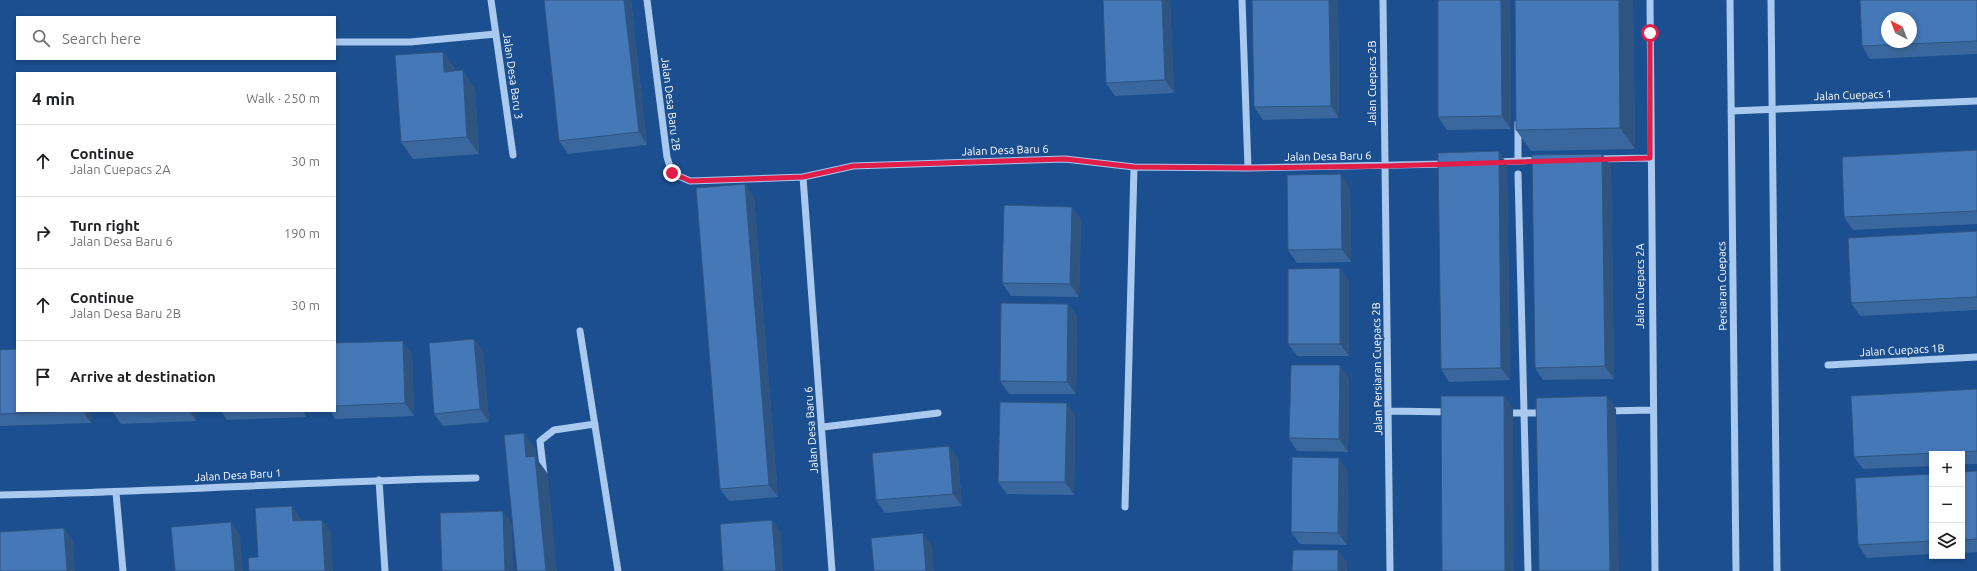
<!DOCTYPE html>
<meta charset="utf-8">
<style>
:root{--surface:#fff;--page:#f2f2f2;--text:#202124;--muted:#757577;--line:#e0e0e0}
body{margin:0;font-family:Ubuntu,sans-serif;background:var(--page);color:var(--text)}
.controls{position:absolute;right:12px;bottom:12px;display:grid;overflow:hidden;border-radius:0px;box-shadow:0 2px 6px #0003}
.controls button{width:36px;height:36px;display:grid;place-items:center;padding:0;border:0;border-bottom:1px solid var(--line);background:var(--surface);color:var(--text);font:20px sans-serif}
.compass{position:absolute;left:1881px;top:12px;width:36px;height:36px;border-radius:50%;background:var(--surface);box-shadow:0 2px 6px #0003;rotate:318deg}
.stop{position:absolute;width:12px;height:12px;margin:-9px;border:3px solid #e11d48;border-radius:50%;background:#fff}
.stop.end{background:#e11d48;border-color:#fff;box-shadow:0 1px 4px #0008}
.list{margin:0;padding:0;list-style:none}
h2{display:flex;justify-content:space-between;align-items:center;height:52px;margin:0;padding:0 16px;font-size:17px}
h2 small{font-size:13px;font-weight:400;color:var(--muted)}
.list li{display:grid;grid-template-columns:26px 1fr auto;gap:12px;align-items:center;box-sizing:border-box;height:72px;padding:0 16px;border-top:1px solid var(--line)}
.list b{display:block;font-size:15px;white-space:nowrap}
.list p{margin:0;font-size:13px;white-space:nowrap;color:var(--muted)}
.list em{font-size:13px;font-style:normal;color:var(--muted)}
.icon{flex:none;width:22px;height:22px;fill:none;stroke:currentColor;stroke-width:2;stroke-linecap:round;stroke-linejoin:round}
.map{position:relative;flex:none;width:1977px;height:571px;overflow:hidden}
.search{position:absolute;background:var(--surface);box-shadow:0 2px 6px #0003;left:16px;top:16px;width:320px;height:44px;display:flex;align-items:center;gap:10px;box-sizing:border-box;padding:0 14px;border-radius:0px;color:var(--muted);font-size:15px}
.panel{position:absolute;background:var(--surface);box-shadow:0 2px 6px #0003;left:16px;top:72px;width:320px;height:340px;border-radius:0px}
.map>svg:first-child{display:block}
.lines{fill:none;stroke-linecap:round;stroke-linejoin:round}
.minor{stroke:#a9c9ee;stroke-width:7}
.wall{fill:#3a679d}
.shaded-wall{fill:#305480}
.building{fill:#4478b7;stroke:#305480;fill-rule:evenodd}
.route{stroke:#e11d48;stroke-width:5}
.labels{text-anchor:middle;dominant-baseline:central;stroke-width:4;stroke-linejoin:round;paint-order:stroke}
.street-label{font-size:11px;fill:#fff;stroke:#1b4f8f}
</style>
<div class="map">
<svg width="1977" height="571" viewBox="0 0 1977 571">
<rect width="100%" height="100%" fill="#1b4f8f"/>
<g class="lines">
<path class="minor" d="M491,0l22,155
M647,0l20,157 5,16 18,8 113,-4 50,-11 212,-7 69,8 114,1 198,-4
M1242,0l6,168
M1383,0l7,571
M1650,0l5,571
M1730,0l6,571
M1771,0l6,571
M335,42h75l86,-8
M1731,111l246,-10
M1518,123v38
M1597,159l53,-1
M1497,162l43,-2
M1518,174l10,397
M803,177l29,394
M580,331l38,240
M1828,365l149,-8
M1389,411l61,1
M1607,411l45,-1
M1505,413h39
M823,427l115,-14
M544,475l-4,-34 14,-11 41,-6
M379,480l6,91
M116,493l7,78
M0,495c159,-3 317,-14 476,-17
M1125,507l9,-340"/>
</g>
<path class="wall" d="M631,0l16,145 -79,9 -9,-13z
M1170,0l4,93 -59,3 -9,-13z
M1338,0l1,118 -76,2 -9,-13z
M1438,0h72l1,129 -64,1 -9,-13z
M1515,0h118l2,149 -104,2 -15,-21z
M1977,0v54l-107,5 -8,-13z
M443,52l12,17v2l20,17 4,66 -66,5 -12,-17z
M1977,150v74l-124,6 -9,-13z
M1602,154l9,12 3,213 -71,1 -8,-12z
M1507,164l3,216 -61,2 -8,-13z
M745,184l9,13 24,300 -49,4 -9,-12z
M1350,187l1,75 -54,1 -9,-13z
M1081,219l-2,78 -68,-1 -9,-13z
M1977,231v79l-117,6 -9,-13z
M1340,268l9,13v75h-52l-9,-12z
M1068,304l9,12 -1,78h-67l-9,-13z
M474,339l9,12 6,71 -46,4 -9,-12z
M335,343l77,10 2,63 -79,3 -5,-8h5z
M0,350l17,61h74v12l-91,3z
M1349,378l-1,74 -51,-1 -8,-13z
M1977,389v75h-15v-10h-30v12l-69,3 -9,-12z
M112,411h84v10l-75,3z
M221,411h85v6l-79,3z
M1075,416l-1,79 -67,-1 -9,-12z
M949,446l9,13 4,47 -77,7 -9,-13z
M1348,471l-1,74 -47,-1 -9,-12z
M1977,471v81l-15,1v-81z
M1932,474v80l-65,4 -9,-13z"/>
<path class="shaded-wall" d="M624,0h7l16,145 -8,-13z
M1162,0h8l4,93 -9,-13z
M1329,0h9l1,118 -8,-12z
M1501,0h9l1,129 -9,-13z
M1619,0h14l2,149 -15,-21z
M443,52l12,17 1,20 -12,-17z
M463,70l12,18 4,66 -12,-17z
M1499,151l8,13 3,216 -9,-12z
M1602,154l9,12 3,213 -9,-13z
M1341,174l9,13 1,75 -9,-13z
M745,184l9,13 24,300 -9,-12z
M1072,207l9,12 -2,78 -9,-13z
M1340,268l9,13v75l-9,-12z
M1068,304l9,12 -1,78 -9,-12z
M474,339l9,12 6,71 -9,-13z
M403,341l9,12 2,63 -9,-13z
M1340,365l9,13 -1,74 -9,-13z
M1504,396l9,12 1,163h-9z
M1607,396l9,13 3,162h-9z
M1067,403l8,13 -1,79 -9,-13z
M83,411h8v12z
M189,411h7v10z
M302,411h4v6z
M524,433l12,17 1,9 11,15 9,97h-11l-20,-114z
M949,446l9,13 4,47 -9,-12z
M1339,458l9,13 -1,74 -9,-12z
M292,506l9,13 1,15 -9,-13z
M503,511l9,12 1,48h-8z
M322,520l9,12 2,39h-8z
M772,520l9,12 2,39h-7z
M231,522l9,13 3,36h-8z
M64,528l9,13 2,30h-8z
M923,533l9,13 2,25h-8z
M1338,550l9,12v9h-9z"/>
<path class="building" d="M544,0h80l15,132 -80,9z
M1103,0h59l3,80 -59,3z
M1252,0h77l2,106 -77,1z
M1438,0h63l1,116 -64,1z
M1515,0h104l1,128 -104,2z
M1860,0h117v41l-115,5zM1887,18h24v24h-24z
M443,52l1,20 19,-2 4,67 -66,5 -6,-87z
M1977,150v61l-133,6 -2,-60z
M1499,151l2,217 -60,1 -3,-216z
M1602,154l3,212 -70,2 -3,-213z
M1341,174l1,75 -54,1 -1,-75z
M745,184l24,301 -49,4 -24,-301z
M1004,205l68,2 -2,77 -68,-1z
M1977,231v66l-126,6 -3,-65z
M1340,268v76h-52v-75z
M1001,303l67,1 -1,78 -67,-1z
M474,339l6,70 -46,5 -5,-71z
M403,341l2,62 -70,3v-63z
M17,349v62h51l-68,3v-64z
M1291,365h49l-1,74 -50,-1z
M1977,389v62l-123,6 -3,-61z
M1441,396h63l1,175h-63z
M1607,396l3,175h-71l-3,-173z
M1000,402l67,1 -2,79h-67z
M524,433l2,24 9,-1 11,115h-29l-13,-136z
M949,446l4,48 -77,6 -4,-47z
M1292,457l47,1 -1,75 -47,-1z
M1977,471v68l-15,1v-68z
M1932,474v67l-74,4 -3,-67z
M292,506l1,15 29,-1 3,51h-76l-1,-13 10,-1 -3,-49z
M503,511l2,60h-63l-2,-58z
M772,520l4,51h-53l-3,-47z
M231,522l4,49h-60l-4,-44z
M64,528l3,43h-67v-39z
M923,533l3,38h-52l-3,-33z
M1293,550h45v21h-46z"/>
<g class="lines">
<path class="route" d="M672,173l18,8 113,-4 50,-11 212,-7 69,8 114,1 136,-2 266,-8v-125"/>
</g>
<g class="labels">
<g class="street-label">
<text transform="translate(513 76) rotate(82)">Jalan Desa Baru 3</text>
<text transform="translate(1372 83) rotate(-90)">Jalan Cuepacs 2B</text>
<text transform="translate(1853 95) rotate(-2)">Jalan Cuepacs 1</text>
<text transform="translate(671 104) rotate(83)">Jalan Desa Baru 2B</text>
<text transform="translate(1005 150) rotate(-2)">Jalan Desa Baru 6</text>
<text transform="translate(1328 156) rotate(-1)">Jalan Desa Baru 6</text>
<text transform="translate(1640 286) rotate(-90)">Jalan Cuepacs 2A</text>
<text transform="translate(1722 286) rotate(-91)">Persiaran Cuepacs</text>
<text transform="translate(1902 350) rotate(-3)">Jalan Cuepacs 1B</text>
<text transform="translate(1377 369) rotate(-91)">Jalan Persiaran Cuepacs 2B</text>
<text transform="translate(811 430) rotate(-94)">Jalan Desa Baru 6</text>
<text transform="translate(238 475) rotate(-3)">Jalan Desa Baru 1</text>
</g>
</g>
</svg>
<div class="controls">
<button>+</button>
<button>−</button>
<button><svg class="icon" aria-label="layers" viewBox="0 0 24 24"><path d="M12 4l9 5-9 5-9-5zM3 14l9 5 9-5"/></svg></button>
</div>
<svg class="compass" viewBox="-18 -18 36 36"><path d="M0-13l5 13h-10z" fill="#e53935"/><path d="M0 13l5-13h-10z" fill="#757577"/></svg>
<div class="stop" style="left:1650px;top:33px"></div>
<div class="stop end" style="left:672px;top:173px"></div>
<div class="search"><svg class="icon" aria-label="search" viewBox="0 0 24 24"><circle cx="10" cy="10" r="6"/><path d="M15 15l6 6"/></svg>Search here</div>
<section class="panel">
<h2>4 min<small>Walk · 250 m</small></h2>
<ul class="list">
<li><svg class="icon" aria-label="ahead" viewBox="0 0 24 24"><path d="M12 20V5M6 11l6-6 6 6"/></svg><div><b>Continue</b><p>Jalan Cuepacs 2A</p></div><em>30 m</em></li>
<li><svg class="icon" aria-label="right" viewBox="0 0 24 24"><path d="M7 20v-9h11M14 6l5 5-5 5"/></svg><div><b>Turn right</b><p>Jalan Desa Baru 6</p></div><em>190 m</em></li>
<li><svg class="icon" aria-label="ahead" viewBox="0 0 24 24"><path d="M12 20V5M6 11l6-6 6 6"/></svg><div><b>Continue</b><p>Jalan Desa Baru 2B</p></div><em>30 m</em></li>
<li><svg class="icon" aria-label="arrive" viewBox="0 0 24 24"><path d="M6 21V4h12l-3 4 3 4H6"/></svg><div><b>Arrive at destination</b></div></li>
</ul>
</section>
</div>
